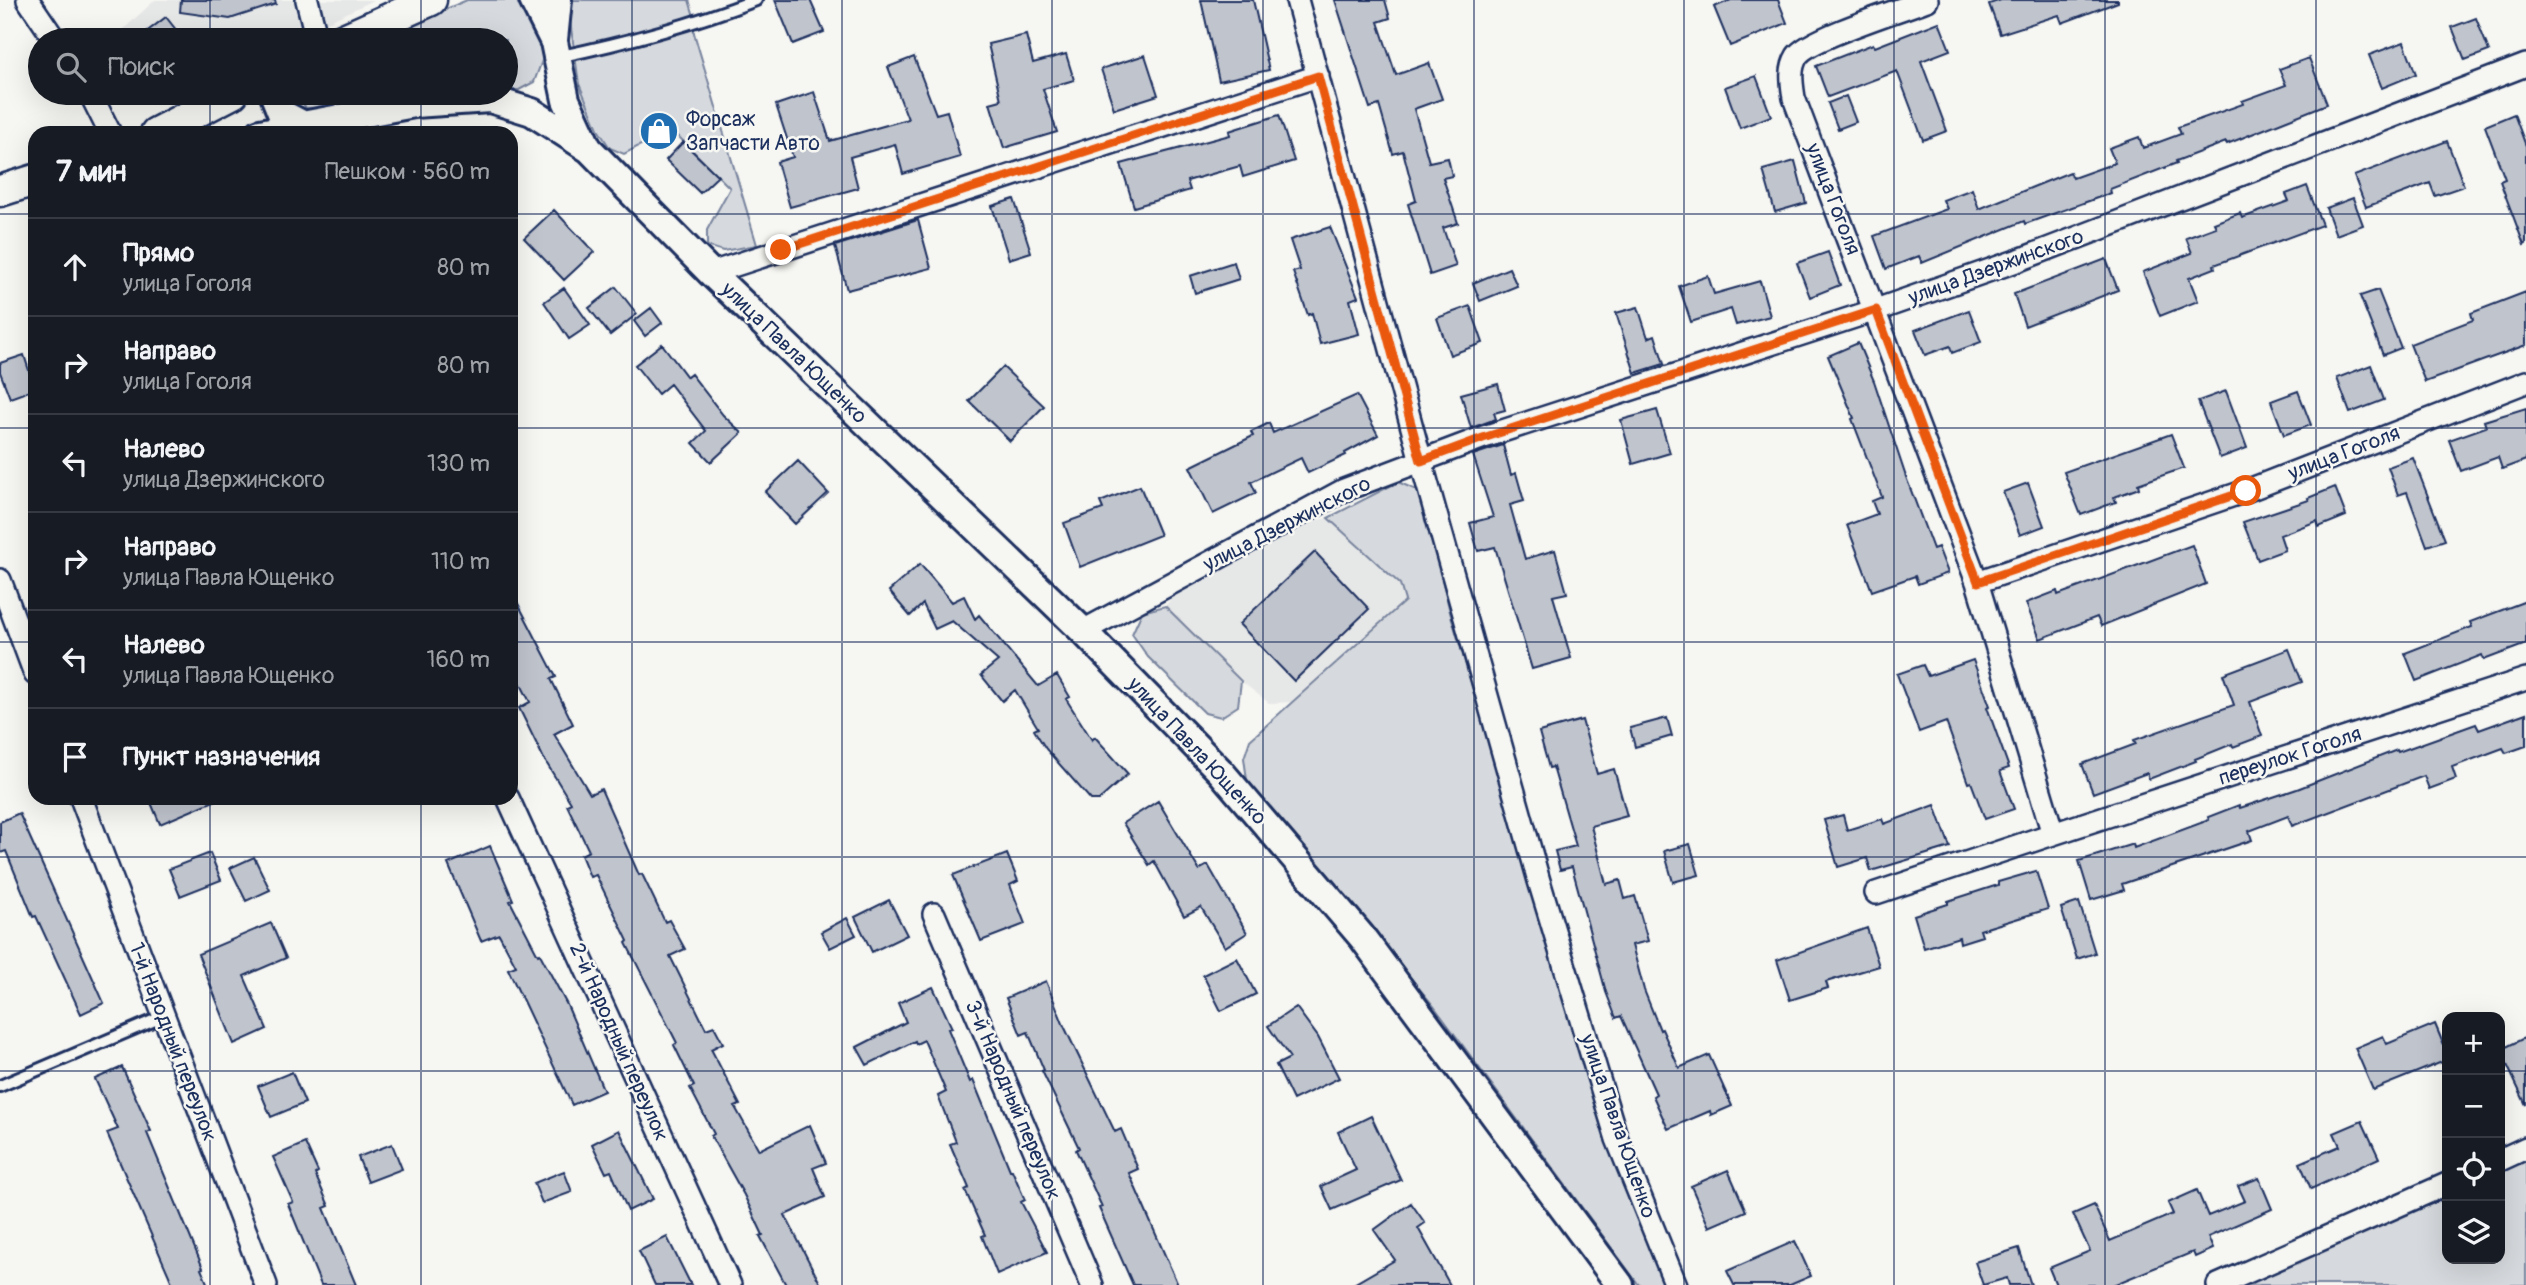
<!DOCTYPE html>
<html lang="ru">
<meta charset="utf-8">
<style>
:root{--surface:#171b24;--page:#20242c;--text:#f1f3f6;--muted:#9ea1a6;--line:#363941}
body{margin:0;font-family:Pangolin,sans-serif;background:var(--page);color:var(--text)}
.controls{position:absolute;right:21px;bottom:21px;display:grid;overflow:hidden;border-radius:14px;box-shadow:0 7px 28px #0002}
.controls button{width:63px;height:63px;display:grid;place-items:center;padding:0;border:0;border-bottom:2px solid var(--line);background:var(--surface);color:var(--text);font:35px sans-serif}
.stop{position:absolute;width:21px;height:21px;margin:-16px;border:5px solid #ea580c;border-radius:50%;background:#fff}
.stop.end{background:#ea580c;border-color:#fff;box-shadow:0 2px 7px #0008}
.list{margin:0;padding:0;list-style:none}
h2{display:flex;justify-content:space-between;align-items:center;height:91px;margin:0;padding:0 28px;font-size:30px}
h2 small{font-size:23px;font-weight:400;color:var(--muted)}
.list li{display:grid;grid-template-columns:46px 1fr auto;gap:21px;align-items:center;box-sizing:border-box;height:98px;padding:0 28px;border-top:2px solid var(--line)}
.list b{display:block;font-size:26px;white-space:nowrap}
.list p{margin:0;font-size:23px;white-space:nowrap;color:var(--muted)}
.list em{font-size:23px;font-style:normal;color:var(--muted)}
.icon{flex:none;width:38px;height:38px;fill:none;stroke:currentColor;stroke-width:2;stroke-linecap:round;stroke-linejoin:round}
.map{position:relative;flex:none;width:2526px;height:1285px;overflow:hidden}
.search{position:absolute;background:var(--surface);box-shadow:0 7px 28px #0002;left:28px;top:28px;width:490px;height:77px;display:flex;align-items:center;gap:18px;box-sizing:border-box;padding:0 24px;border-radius:38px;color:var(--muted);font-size:26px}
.panel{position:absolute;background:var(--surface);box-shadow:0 7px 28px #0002;left:28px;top:126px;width:490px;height:679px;border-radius:21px}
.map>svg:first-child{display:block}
.built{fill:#e6e7e7}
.green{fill:#d6d9dd;stroke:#78849e;stroke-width:2}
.building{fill:#c0c4cd;stroke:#1b2f5e;stroke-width:2}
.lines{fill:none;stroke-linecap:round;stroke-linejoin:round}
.service-casing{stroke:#1b2f5e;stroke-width:16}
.minor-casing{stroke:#1b2f5e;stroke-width:26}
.tertiary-casing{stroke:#1b2f5e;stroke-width:32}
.secondary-casing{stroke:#1b2f5e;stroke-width:35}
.service{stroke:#f6f6f2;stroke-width:10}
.minor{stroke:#f6f6f2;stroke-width:21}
.tertiary{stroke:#f6f6f2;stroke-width:26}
.secondary{stroke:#f6f6f2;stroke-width:30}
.route{stroke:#ea580c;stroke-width:9}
.grid{fill:none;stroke:#1b2f5e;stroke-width:2;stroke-opacity:0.55}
.labels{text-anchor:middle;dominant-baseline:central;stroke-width:5;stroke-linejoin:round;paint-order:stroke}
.poi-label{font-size:21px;fill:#1b2f5e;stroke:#f6f6f2;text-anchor:start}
.street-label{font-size:21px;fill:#1b2f5e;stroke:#f6f6f2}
</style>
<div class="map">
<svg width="2526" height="1285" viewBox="0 0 2526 1285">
<rect width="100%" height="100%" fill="#f6f6f2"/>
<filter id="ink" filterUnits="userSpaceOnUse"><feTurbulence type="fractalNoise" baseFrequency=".0143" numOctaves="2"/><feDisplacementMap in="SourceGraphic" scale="14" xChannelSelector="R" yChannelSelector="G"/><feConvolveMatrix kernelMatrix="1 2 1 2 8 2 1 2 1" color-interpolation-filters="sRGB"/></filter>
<g filter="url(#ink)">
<path class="built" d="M155,0h219l-85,40h-177z
M1328,518l73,66 4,17 -112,101 -24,1 -28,-22 -76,-75 11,-13 137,-72z"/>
<path class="green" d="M467,0h51l11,8 12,27 2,23 -9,24 -15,8h-13v-50h-133z
M567,0h122l4,13 1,20 63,212 -34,6 -16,-5v-16l23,-42 -59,-59 -47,25 -14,-6 -11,-17 -20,-47z
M296,93h95l-67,16 -18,-1z
M1398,482l23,10 29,120 153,513 61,160h-25l-206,-280 -186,-225 -3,-22 6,-18 155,-139 -5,-17 -72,-66z
M1165,606l76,75 -3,25 -17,11 -16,-4 -57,-56 -16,-23 10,-22z
M2526,1155v130h-295l216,-94v68h53v-92z"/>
<path class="building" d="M181,0h94l1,4 -46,15 -50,-7z
M775,0h35l14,32 -31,12z
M1201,0h52l16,70 -50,11z
M1335,0h50l5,18 -12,4 18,53 33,-12 13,36 -28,10 15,53 19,-4 4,18 -9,2 15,45 -15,5 13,38 -26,9 -22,-71 8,-3 -13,-50 -10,3 -14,-49 -9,3z
M1731,0h47l9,23 -57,23 -16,-39z
M2001,0h117v2l-56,21 -3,-8 -59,19 -11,-30z
M166,17l18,23h-48z
M2476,18l13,33 -24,9 -13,-33z
M1939,22l11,28 -29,11 26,70 -24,9 -26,-69 -69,26 -12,-31 57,-22 2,3z
M1026,35l7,28 33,-9 8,26 -31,9 14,43 -53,16 -14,-45 11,-3 -13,-56z
M2404,42l12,32 -34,14 -13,-33z
M1145,55l13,40 -44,14 -13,-40z
M914,57l22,57 11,-3 13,46 -57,17 -8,-30 -45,13 8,31 -68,19 -13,-45 16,-5 -17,-52 38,-13 16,49 78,-22 -20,-52z
M2309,58l18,46 -100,40 -1,-2 -50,19 1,2 -67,26 1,4 -86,31 -1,-3 -102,42 -3,-7 -33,13 -12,-33 73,-27 -4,-9 29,-11 7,20 91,-37 3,6 42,-15 -6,-15 30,-11 4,11 38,-14 -3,-7 65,-23 -1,-3 44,-16 -7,-16z
M1756,76l15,40 -31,12 -15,-41z
M1846,96l10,26 -18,7 -10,-26z
M2514,114l12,32v98l-2,1 -24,-64 5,-2 -20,-53z
M1279,115l15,46 -51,16 -3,-11 -53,15 3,9 -56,17 -13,-43 109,-29 -1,-4z
M2447,141l17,45 -29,10 -5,-13 -64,24 -12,-31z
M683,142l35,34 -18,17 -34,-33z
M1795,161l11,42 -31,9 -12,-42z
M2307,186l15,39 -108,40 1,3 -26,10 9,23 -38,15 -17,-44 49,-19 -6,-15 30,-11 -2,-4 26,-10 2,5 47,-17 -3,-7z
M2353,198l10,27 -27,10 -10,-27z
M1014,199l17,53 -22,7 -17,-53z
M554,210l40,42 -30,28 -40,-42z
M918,220l13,48 -84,22 -12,-44z
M1330,227l28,70 -8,3 9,34 -39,10 -8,-31 -4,2 -15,-43 7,-2 -10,-30z
M1828,252l12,33 -30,12 -13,-34z
M2106,259l12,31 -93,36 -11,-32z
M1234,262l5,17 -44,14 -5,-17z
M1509,268l8,18 -37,15 -7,-18z
M1708,276l6,18 46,-13 10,35 -34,9 -5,-16 -40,13 -12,-36z
M616,287l21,27 -27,21 -21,-27z
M564,288l26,37 -21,14 -25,-37z
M2378,290l23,58 -18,7 -23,-59z
M2526,292v53l-101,37 -15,-38 63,-24 -2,-7z
M1470,306l13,37 -33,12 -13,-37z
M1638,307l10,31 7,-3 9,29 -29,9 -19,-60z
M651,308l11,15 -17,13 -11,-15z
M1969,310l12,32 -29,11 -2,-7 -25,9 -10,-25z
M1858,343l16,38 32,96 27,72 5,-2 10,26 -30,11 -3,-8 -43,15 -25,-66 30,-11 -5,-13 10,-4 -30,-78 2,-1 -26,-62z
M662,344l25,33 4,-3 32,41 19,18 -31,29 -18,-19 13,-12 -36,-47 -12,10 -23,-29z
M24,355l11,34 -25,9 -10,-26v-9z
M2371,365l13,35 -34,13 -13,-35z
M1003,367l41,39 -34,35 -41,-40z
M1498,384l7,26 -11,3 2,6 -25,9 -10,-34z
M2226,391l21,57 -27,10 -22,-57z
M2298,391l13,34 -27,10 -13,-34z
M1357,395l21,40 -33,18 1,2 -38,18 -7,-15 -50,24 5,11 -43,21 -23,-47 63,-31 -2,-4 18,-9 4,10z
M2526,408v52l-24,9 -4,-12 -37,14 -12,-31 37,-13 -2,-6z
M1657,410l13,43 -37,11 -12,-44z
M2171,434l13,34 -46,16 1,4 -25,9 2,5 -35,13 -17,-43z
M1503,445l8,30 5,-2 8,28 -14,4 15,54 30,-9 12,43 -14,3 18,62 -39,11 -37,-122 -17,4 -8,-28 23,-6 -20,-62z
M2413,458l32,82 -18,6 -20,-54 -9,3 -10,-28z
M798,461l30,32 -33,31 -30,-32z
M2028,483l16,43 -24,9 -17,-43z
M1140,486l20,49 -80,32 -16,-44 39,-14 -3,-7z
M2335,487l11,29 -27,11 -2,-6 -37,14 5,15 -27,10 -15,-38 66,-22 -1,-2z
M2192,545l14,39 -105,42 -4,-9 -57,22 -14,-36 31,-12 1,4z
M1315,552l54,57 -75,72 -55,-57z
M920,564l32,38 12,-6 11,23 4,-4 59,71 19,-11 13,22 -4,2 26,41 3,-3 33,37 -29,26h-8l-45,-51 -12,-19 4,-2 -23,-38 -13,11 -21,-26 17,-14 -46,-40 -17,8 -12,-25 -13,12 -21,-25z
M511,590l45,87 -5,2 22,45 -19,10 36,60 11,-5 38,86 3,-1 23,48 4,-2 16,29 -15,7 36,73 8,-3 9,17 -12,6 29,56 -5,2 24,43 51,-25 16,38 -13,5 12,29 -40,18 36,70h-35l-26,-49 3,-1 -19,-40 -33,-59 3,-2 -24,-46 4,-2 -20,-41 3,-2 -51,-100 2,-2 -32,-66 -6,2 -9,-22 8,-4 -22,-46 4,-2 -27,-44 -25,-51 11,-6 -19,-37z
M2526,601v43l-42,16 -2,-5 -66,26 -11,-28 67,-26 -2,-5z
M2289,649l13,33 -52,20 12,34 -29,11 -1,-3 -37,15 1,2 -47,18 -2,-6 -54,20 -11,-29 54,-20 -2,-4 100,-35 -11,-31z
M1973,660l17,46 -3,1 22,61 -9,3 14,38 -29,10 -14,-37 -3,1 -22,-61 -27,10 -22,-58 26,-9 5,11z
M2526,713v33l-20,7 -3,-5 -51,19 4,12 -27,10 -5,-13 -132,50 -4,-10 -39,15 3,9 -130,44 2,6 -33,10 -12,-39 54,-17 1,4 75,-28 -1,-3 31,-12 1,3 57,-19 100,-39 1,2 78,-28 3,6z
M1667,718l5,18 -37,11 -5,-19z
M1582,720l15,54 17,-5 13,47 -36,10 15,58 14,-4 5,19 10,-3 13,45 -16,4 12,45 16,40 2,-1 17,39 30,-13 23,51 -21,9 -1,-4 -42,18 -15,-33 3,-2 -35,-78 -5,2 -10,-26 -34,-125 -12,3 -5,-19 21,-5 -23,-79 -4,1 -10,-36z
M149,798h72l-61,26z
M1158,801l41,69 9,-5 39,68 -22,14 -24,-40 -17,9 -30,-55 -5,4 -26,-42z
M1935,805l15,42 -79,24 -4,-13 -29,9 -14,-47 19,-5 4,15 35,-11 2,5z
M19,813l85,190 -23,11 -45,-98 -3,1 -27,-66 -6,2v-31z
M1690,844l9,31 -26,7 -9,-31z
M490,846l23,54 -3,1 28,54 2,-1 27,51 37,86 -32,14 -64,-136 8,-3 -17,-32 -18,7 -33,-77z
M210,853l11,27 -41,16 -11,-27z
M1007,854l11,27 -8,4 15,39 -44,17 -28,-66z
M254,857l16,33 -24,11 -16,-33z
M2036,871l12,38 -68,21 2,6 -22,7 -1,-6 -35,11 -10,-33 34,-11v-3l50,-16v-3z
M889,900l18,35 -35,17 -17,-35z
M2079,902l16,51 -18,6 -16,-51z
M847,918l9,17 -26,13 -9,-16z
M271,923l15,35 -42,18 23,53 -33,15 -36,-90z
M1867,928l12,38 -53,16 2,6 -38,12 -13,-40z
M1237,958l19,36 -35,17 -18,-36z
M1046,981l18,45 51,106 6,-3 17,40 -9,4 49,112h-45l-34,-77 3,-1 -26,-57 3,-2 -37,-77 2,-1 -16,-38 -7,3 -15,-37z
M933,987l19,41 -4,1 22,53 3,-2 37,90h2l13,30 -4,2 26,50 -50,22 -15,-38 3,-1 -20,-45 4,-2 -19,-44 6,-2 -18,-46 8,-4 -22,-52 -8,4 -1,-3 -48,24 -10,-18 49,-25 -8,-19z
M1296,1007l22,30 21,41 -46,22 -17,-35 14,-7 -22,-32z
M2435,1024l12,29v7l-74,30 -18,-42 28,-12 4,8z
M2526,1037v68l-26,-55z
M122,1067l29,64 -4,2 56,135 -2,1 7,16h-35l-66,-152 11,-4 -23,-50z
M292,1072l13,31 -34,14 -13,-31z
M1371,1116l30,64 -69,30 -11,-24 35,-16 -18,-38z
M2362,1121l17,37 -68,31 -11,-26 40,-17 -6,-13z
M619,1130l34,69 -25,12 -17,-40 -5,2 -14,-29z
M305,1143l13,29 -3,2 14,32 -5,2 32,77h-35l-33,-81 5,-2 -20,-45z
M392,1144l10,25 -34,13 -10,-25z
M1728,1170l18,41 -37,16 -18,-41z
M564,1171l8,21 -30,11 -8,-20z
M2259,1178l13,31 -64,28 5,12 -18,8 -2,-5 -80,33h-57l-7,-17 41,-17 -17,-37 21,-9 16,36 63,-27 -5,-11 29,-13 11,26 37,-15 -7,-15z
M1411,1203l14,20 -7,5 32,57h-98l43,-25 -21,-30z
M667,1237l24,48h-36l-16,-34z
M1795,1241l16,35 -21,9h-56l-7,-14z
M2019,1248l12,37h-22l-2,-7 -24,7 -8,-23z"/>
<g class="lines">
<g class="service-casing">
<path id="service" d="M557,57c68,-14 134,-32 199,-57
M0,1086l162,-69"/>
</g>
<g class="minor-casing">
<path id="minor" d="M28,0l27,40
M307,0l10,40
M1297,0l124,461 118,420 78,258 59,146
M1927,0c-24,9 -118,38 -130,56 -8,13 -5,28 -3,42l183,484 269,-91 280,-109
M90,93l20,40
M711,273l607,-197
M0,580l35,94
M1977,582l76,252 473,-155
M1083,631l261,-141 140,-53 392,-127 143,-50 507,-195
M81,798l185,487
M508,798l222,487
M1876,893l177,-59
M934,914l158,371
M2500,1160l26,-12
M2218,1285l229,-101"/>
</g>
<g class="tertiary-casing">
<path id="tertiary" d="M533,0l21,42 12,58 22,48
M554,40l4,-40
M273,93l8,20 23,12
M260,133l154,-29 76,-5 42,13 57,37 122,124 372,358 138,141 141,165 258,348"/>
</g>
<g class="secondary-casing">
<path id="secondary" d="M342,40l89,-40
M156,133l77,-40
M0,191l35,-11"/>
</g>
<use href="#service" class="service"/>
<use href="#minor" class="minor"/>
<use href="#tertiary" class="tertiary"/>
<use href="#secondary" class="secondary"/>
</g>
</g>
<g class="lines" filter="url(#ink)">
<path class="route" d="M781,250l537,-174 103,385 62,-23 393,-128 102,272 268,-91"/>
</g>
<path class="grid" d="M210,0v40M421,0v40M632,0v1285M842,0v1285M1052,0v1285M1263,0v1285M1474,0v1285M1684,0v1285M1894,0v1285M2105,0v1285M2316,0v1285M210,93v40M421,93v40M0,214h35M511,214h2015M0,428h35M511,428h2015M0,642h35M511,642h2015M210,798v487M421,798v487M0,857h2526M0,1071h2447M2500,1071h26"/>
<defs>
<g id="shop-disc" transform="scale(2.0125)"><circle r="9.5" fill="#1f6fb2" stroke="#f6f6f2"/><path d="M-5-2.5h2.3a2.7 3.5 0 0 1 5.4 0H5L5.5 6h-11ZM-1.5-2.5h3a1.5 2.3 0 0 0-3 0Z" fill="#fff"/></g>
</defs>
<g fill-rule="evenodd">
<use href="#shop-disc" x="659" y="131"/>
</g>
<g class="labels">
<g class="poi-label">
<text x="686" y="119">Форсаж<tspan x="686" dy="24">Запчасти Авто</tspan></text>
</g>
<g class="street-label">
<text transform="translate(1833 199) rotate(69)">улица Гоголя</text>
<text transform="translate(1996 267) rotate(-20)">улица Дзержинского</text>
<text transform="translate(794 353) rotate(44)">улица Павла Ющенко</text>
<text transform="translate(2344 453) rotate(-21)">улица Гоголя</text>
<text transform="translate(1287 524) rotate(-27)">улица Дзержинского</text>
<text transform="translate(1197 751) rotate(47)">улица Павла Ющенко</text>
<text transform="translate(2290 756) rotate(-18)">переулок Гоголя</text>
<text transform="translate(173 1042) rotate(69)">1-й Народный переулок</text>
<text transform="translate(619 1042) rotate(66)">2-й Народный переулок</text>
<text transform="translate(1013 1100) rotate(67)">3-й Народный переулок</text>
<text transform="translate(1618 1126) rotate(71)">улица Павла Ющенко</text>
</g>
</g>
</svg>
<div class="controls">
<button>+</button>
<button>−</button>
<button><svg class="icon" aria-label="locate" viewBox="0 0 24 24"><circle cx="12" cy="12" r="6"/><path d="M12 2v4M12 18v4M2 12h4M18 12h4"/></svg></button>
<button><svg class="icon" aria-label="layers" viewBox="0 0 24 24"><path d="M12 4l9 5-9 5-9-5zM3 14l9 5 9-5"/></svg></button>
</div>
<div class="stop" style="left:2246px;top:491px"></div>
<div class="stop end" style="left:781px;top:250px"></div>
<div class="search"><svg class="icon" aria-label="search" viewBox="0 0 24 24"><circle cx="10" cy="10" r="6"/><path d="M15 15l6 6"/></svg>Поиск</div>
<section class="panel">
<h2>7 мин<small>Пешком · 560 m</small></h2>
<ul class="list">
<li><svg class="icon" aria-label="ahead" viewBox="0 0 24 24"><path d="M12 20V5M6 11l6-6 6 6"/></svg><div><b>Прямо</b><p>улица Гоголя</p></div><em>80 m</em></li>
<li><svg class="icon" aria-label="right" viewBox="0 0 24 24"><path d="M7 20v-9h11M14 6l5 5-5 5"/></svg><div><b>Направо</b><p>улица Гоголя</p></div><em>80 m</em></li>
<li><svg class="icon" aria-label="left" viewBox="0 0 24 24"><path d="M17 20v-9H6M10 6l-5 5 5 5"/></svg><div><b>Налево</b><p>улица Дзержинского</p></div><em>130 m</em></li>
<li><svg class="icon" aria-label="right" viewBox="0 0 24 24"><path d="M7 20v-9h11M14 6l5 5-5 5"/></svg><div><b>Направо</b><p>улица Павла Ющенко</p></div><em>110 m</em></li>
<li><svg class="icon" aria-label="left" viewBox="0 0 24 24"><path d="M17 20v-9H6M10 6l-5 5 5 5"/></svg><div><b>Налево</b><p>улица Павла Ющенко</p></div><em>160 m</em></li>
<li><svg class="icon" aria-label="arrive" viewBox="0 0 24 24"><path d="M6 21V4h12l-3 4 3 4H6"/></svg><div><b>Пункт назначения</b></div></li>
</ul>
</section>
</div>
